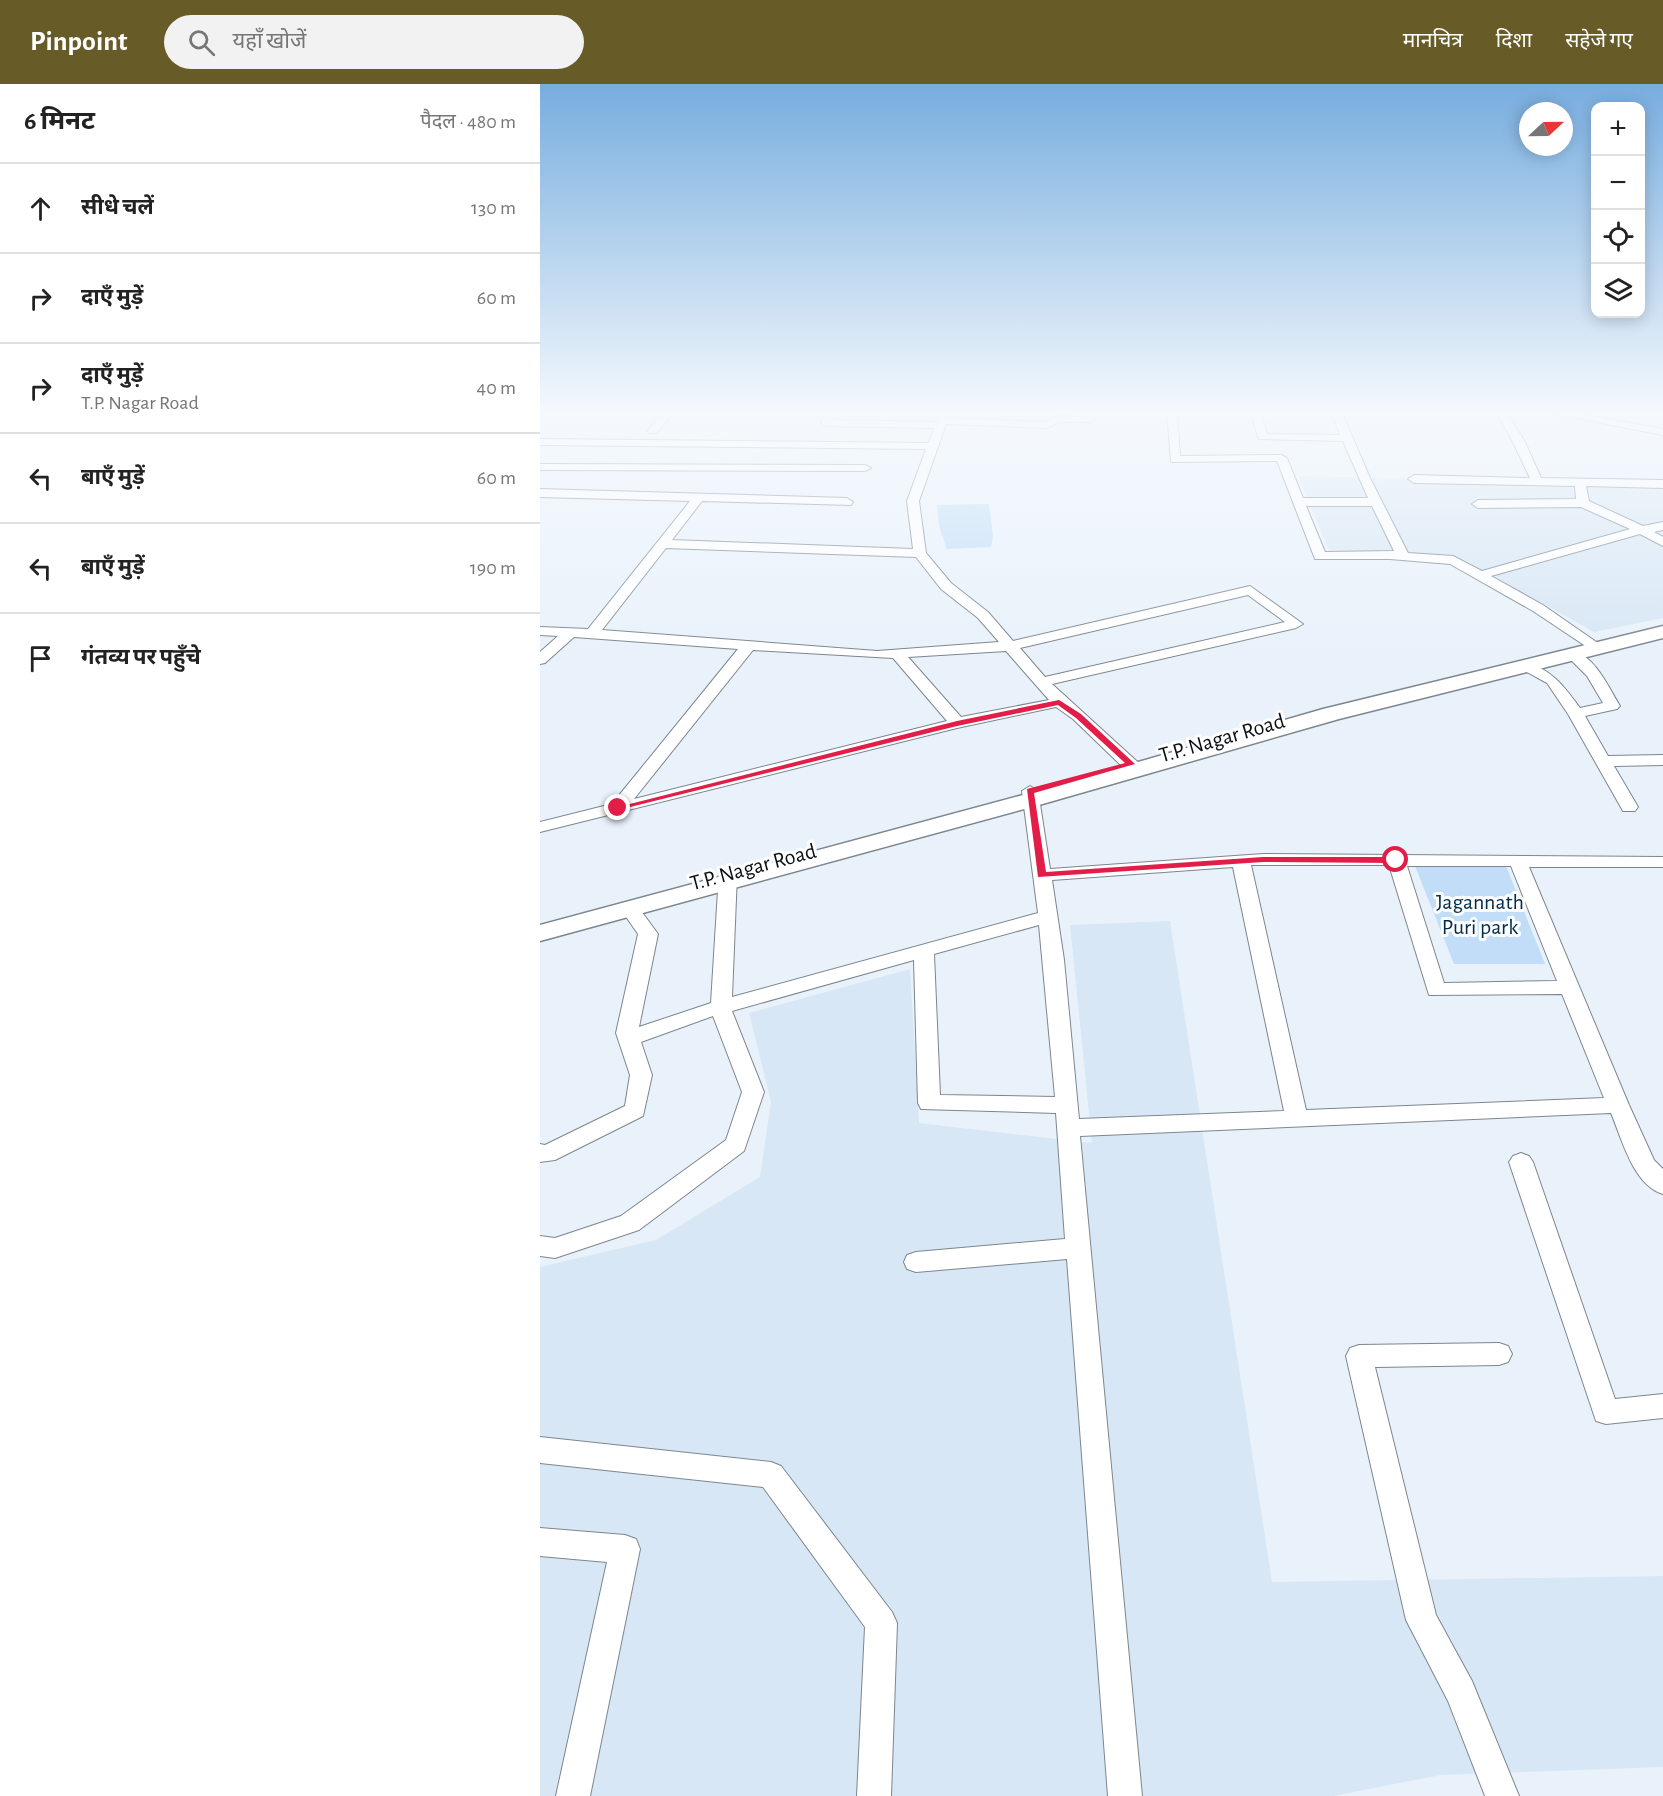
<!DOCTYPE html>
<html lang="hi">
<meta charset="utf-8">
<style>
:root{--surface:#fff;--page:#f2f2f2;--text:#222;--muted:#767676;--line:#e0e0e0;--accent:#675b28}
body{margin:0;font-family:"Alegreya Sans","Noto Sans Devanagari",sans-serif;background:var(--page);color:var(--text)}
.controls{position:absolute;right:18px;top:18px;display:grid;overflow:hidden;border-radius:12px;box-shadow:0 3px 15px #0003}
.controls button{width:54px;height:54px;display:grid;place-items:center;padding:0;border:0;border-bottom:2px solid var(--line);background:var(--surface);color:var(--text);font:30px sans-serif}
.compass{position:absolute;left:979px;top:18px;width:54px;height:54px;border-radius:50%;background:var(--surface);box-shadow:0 3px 15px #0003;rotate:68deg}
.stop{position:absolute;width:18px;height:18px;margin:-14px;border:4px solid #e11d48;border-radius:50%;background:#fff}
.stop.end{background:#e11d48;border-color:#fff;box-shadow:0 2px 6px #0008}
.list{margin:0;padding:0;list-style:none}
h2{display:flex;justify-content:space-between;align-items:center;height:78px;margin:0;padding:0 24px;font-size:26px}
h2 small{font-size:20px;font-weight:400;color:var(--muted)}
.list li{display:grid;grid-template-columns:39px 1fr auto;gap:18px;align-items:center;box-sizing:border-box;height:90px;padding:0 24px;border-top:2px solid var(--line)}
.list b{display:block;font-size:22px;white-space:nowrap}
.list p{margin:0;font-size:20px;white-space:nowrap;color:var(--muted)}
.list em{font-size:20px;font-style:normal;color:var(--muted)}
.icon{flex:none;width:33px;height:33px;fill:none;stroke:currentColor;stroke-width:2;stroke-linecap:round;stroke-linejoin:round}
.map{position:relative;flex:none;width:1123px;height:1712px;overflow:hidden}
header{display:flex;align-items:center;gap:36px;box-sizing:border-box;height:84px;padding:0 30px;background:var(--accent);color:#fff}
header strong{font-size:28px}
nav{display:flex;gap:33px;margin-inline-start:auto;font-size:21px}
.search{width:420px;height:54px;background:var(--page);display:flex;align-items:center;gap:15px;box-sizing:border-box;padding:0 21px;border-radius:33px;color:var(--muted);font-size:22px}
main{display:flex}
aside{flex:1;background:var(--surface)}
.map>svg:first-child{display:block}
.built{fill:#d8e7f5}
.green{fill:#c1ddf7}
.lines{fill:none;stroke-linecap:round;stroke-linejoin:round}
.street-casing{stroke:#7d868d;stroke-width:2}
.secondary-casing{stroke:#7d868d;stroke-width:3}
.street{fill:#fff;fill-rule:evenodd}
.secondary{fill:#fff;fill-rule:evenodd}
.route{fill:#e11d48}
.labels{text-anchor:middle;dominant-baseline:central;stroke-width:6;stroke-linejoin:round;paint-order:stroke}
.street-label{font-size:22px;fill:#0b0e11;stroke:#fefefe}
.park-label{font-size:22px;fill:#012c4b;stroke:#fefefe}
</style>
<header>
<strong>Pinpoint</strong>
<div class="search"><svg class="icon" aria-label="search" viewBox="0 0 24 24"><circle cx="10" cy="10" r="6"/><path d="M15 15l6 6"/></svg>यहाँ खोजें</div>
<nav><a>मानचित्र</a><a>दिशा</a><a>सहेजे गए</a></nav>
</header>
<main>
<aside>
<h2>6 मिनट<small>पैदल · 480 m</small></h2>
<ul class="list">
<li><svg class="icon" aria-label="ahead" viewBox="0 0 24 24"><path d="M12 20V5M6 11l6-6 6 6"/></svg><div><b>सीधे चलें</b></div><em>130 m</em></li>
<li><svg class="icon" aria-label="right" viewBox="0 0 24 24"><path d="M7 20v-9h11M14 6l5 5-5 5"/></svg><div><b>दाएँ मुड़ें</b></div><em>60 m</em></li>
<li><svg class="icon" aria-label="right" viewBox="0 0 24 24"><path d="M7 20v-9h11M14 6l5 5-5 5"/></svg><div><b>दाएँ मुड़ें</b><p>T.P. Nagar Road</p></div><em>40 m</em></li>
<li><svg class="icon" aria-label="left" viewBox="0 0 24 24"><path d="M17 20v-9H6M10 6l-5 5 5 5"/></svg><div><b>बाएँ मुड़ें</b></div><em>60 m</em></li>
<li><svg class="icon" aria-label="left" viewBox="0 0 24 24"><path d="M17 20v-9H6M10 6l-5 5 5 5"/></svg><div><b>बाएँ मुड़ें</b></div><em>190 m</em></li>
<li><svg class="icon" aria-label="arrive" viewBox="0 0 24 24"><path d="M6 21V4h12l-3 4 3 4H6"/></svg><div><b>गंतव्य पर पहुँचे</b></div></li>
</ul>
</aside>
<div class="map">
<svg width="1123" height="1712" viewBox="0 0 1123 1712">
<rect width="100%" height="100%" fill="#e9f2fb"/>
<path class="built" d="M758,392l365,8v134l-69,14 -133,-74 -132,-8z
M630,837l102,661 391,-6v191l-222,8 -108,21h-793v-529l116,-27 104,-63 11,-75 -22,-89 161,-44 9,154 173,20 -22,-218z"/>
<path class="green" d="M449,420l4,32 -2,11 -44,2 -8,-23 -2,-21z
M875,782h91l39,98h-91z"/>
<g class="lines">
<g class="street-casing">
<path id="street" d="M123,327h11l-17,22h-8l-1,-2z
M287,327h10l-4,9 104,2 4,-11h10l-2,7 96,4 12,-6 28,1 1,-6h10l-1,7 -4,4h-32l-12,6 -101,-4 -27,77 7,52 25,30 37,29 25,29 237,-55 53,38 -7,4 -244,56 90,82 2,4 -2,4h-12l-57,-55 -17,-12 -99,21 -417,104v-10l72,-18 126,-155 -164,-12 -29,26 -5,1v-12l18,-16 -18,-1v-8l48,2 102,-128 -150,-4v-8l307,9 6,4 -2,3 -149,-4 -30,39 241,9 -6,-48 19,-52 -386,-4v-6l389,4 5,-15 -108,-2 -5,-3zM126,464l250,9 25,32 37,29 21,24 -122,9 -275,-21zM708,511l37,27 -240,55 -25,-29zM213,566l140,8 54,63 -313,78zM466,567l43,49 -88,17 -53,-60z
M627,327h10l3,45 101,-1 6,3 16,40h65l-25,-57 -84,-2 -9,-28h10l7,23 73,1 -9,-24h10l29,67 38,75 45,3 29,15 148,-42 -49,-22 -103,1 -6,-4 6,-4 98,-1 -1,-13 -161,-3 -6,-4 6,-4 116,3 -18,-38 -14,-24 9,-2 17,26 17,38 122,2v8l-77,-2 3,15 54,25 20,-4v8l-9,2 9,5v9l-23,-12 -149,42 52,29 62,43 -2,3h-10l-60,-40 -83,-47 -60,-5h-75l-38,-98 -106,1zM766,422h66l22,45 -69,1z
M1000,327h23l100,18v6z
M0,380l325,1 6,3 -6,3 -325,-1z
M1033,567c22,5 36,37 47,55l-3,3 -32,7 23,40 55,-1v10l-49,1 24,41 -3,4h-12l-55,-97 -21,-31 -31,-17 7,-4c28,6 41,24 57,46l23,-5 -16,-27 -21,-21z
M490,702l8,5 12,78 213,-15 400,3v10h-134l100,238 25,55 9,9v25c-30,-9 -41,-55 -52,-81l-531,23 62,660h-34l-41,-537 -151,13 -9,-3 -3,-7 3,-7 9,-3 149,-13 -9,-126 -135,-4 -3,-6 -4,-143 -182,51 32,81 -20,59 -105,79 -84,28 -15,-2v-20l15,2 66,-22 105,-76 16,-48 -29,-76 -72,26 11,33 -9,41 -88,44 -15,2v-18l5,1 80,-39 5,-31 -14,-42 22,-99 -18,-26 2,-4h14l22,30 -19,93 72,-24 8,-129 3,-4h12l3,4 -5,123 306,-84 -16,-122zM711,781h138l40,130 133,-1 42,104 -298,12zM867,782h104l46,115 -113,2zM693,783l51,244 -205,8 -15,-159 -12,-80zM499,841l16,172 -115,-2 -6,-141z
M981,1069l8,3 4,6 82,237 48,-5v24l-57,6 -10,-3 -87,-259 4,-6z
M959,1259l9,3 4,8 -4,8 -9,3 -124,2 61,248 36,66 47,115h-34l-37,-95 -42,-81 -60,-264 4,-8 9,-3z
M0,1353l231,25 10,4 111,146 5,11 -6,173h-34l8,-169 -102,-140 -223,-24z
M0,1444l85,7 11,4 4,10 -50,247h-34l51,-234 -67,-6z"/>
</g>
<g class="secondary-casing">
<path id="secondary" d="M1123,542v12l-324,81 -300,86 -499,136v-16l483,-130 300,-86z"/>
</g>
<use href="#street" class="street"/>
<use href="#secondary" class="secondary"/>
</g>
<linearGradient id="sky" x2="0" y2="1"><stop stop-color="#77addf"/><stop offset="0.58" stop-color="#f5f9fd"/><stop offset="1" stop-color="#f5f9fd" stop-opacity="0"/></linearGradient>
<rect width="1123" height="567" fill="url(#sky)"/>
<path class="route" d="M519,616l22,14 54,50 -101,29 12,79 217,-15h133l5,3 -5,3 -133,-1 -225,15 -11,-88 98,-26 -49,-45 -18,-13 -101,21 -339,84 -4,-2 343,-87z"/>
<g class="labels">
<g class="street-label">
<text transform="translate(682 654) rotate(-16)">T.P. Nagar Road</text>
<text transform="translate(213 783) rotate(-15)">T.P. Nagar Road</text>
</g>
<g class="park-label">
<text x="940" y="818">Jagannath<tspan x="940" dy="25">Puri park</tspan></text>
</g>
</g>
</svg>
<div class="controls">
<button>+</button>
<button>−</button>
<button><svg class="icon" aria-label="locate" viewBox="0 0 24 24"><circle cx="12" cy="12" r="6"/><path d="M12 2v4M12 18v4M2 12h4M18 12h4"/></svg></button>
<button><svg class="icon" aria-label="layers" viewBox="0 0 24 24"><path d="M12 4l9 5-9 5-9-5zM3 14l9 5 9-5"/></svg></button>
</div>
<svg class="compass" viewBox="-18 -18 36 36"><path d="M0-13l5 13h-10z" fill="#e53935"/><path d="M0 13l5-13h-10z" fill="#767676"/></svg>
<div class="stop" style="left:856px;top:776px"></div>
<div class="stop end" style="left:78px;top:724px"></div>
</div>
</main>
